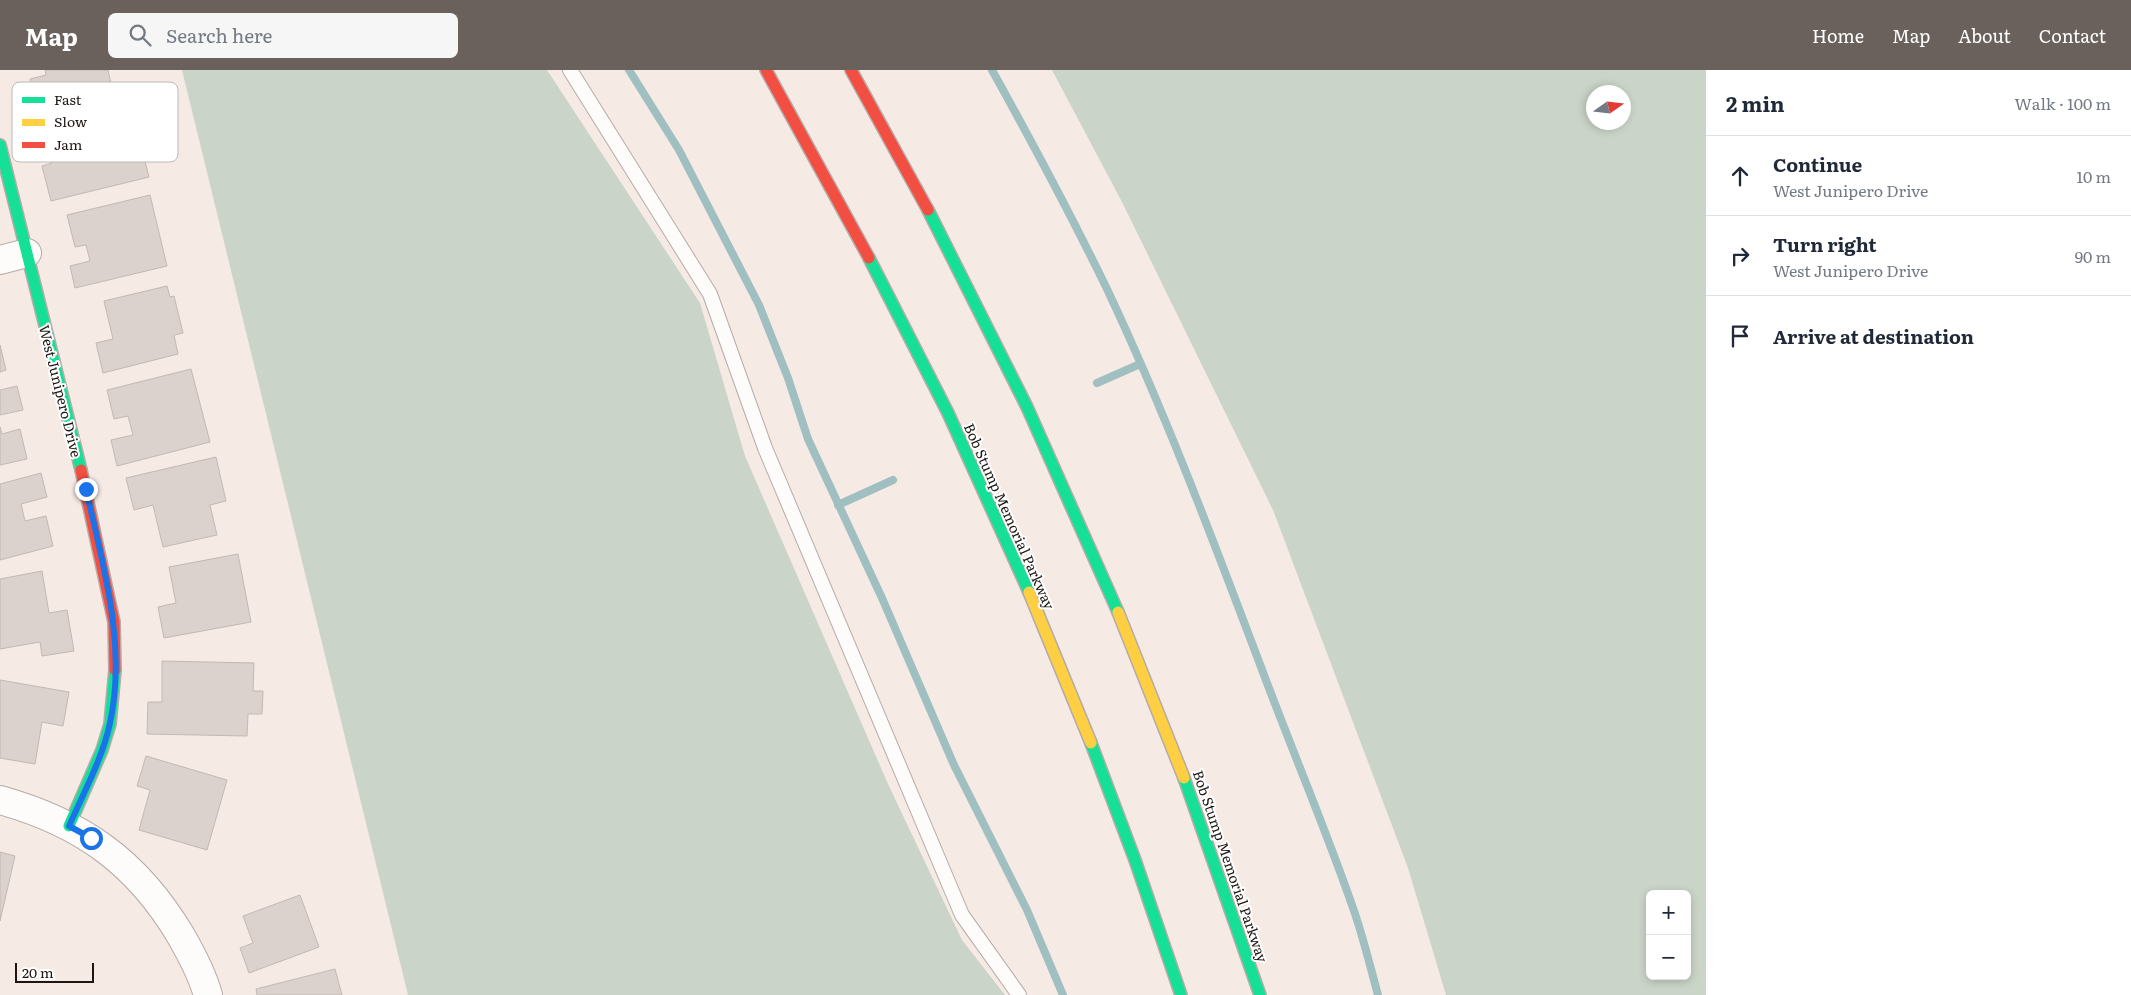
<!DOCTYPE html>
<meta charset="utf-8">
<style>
:root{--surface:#fff;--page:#f6f6f7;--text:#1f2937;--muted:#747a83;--line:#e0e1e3;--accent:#6a605c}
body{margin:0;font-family:Literata,serif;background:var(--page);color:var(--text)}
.controls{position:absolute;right:15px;bottom:15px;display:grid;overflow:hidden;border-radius:8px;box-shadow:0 2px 8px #0003}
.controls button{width:45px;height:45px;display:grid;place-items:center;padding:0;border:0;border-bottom:1px solid var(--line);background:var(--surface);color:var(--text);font:25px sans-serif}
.compass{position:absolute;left:1586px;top:15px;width:45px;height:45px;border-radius:50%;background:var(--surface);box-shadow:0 2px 8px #0003;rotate:76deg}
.scale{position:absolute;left:15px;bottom:12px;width:79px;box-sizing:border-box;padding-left:5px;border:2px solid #1e1613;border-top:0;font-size:14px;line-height:18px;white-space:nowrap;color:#1e1613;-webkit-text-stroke:4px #fff;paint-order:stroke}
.stop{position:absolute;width:15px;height:15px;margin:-11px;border:4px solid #1a73e8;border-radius:50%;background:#fff}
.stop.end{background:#1a73e8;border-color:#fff;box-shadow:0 1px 5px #0008}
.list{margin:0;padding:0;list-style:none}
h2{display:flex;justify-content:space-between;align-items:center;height:65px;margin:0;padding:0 20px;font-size:21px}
h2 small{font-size:16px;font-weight:400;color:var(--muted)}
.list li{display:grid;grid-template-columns:32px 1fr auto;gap:15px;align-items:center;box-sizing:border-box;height:80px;padding:0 20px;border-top:1px solid var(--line)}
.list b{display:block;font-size:19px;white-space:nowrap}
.list p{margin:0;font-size:16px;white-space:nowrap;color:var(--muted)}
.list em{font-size:16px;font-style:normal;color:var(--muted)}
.icon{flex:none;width:28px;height:28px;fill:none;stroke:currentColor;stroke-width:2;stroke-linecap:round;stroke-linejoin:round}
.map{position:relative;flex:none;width:1706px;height:925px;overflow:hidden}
header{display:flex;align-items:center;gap:30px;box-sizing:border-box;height:70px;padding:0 25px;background:var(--accent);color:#fff}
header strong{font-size:24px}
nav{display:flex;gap:28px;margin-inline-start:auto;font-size:18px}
.search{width:350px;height:45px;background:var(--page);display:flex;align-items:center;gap:12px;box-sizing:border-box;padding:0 18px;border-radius:8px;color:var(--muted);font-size:19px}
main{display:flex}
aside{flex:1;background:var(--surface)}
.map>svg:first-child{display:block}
.green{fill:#cbd4c8;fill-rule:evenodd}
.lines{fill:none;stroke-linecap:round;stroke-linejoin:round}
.stream{stroke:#a0bfc0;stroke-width:8}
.building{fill:#dbd1cd;stroke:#c2b8b4}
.lane-casing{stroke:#b5aba7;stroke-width:16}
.street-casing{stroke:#b5aba7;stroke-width:30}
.fast-casing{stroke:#b5aba7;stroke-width:14}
.slow-casing{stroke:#b5aba7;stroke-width:14}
.jam-casing{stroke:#b5aba7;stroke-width:14}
.lane{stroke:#fefcfb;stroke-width:14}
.street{stroke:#fefcfb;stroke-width:28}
.fast{stroke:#16e098;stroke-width:11}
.slow{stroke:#ffcf43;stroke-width:11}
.jam{stroke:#f24e42;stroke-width:11}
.route{stroke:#1a73e8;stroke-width:6}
.labels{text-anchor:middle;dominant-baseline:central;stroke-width:4;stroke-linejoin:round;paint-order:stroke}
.street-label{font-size:14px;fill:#1e1613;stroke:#fff}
.key{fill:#fff;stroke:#bcb9b8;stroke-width:1}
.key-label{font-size:14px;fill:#1e1613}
</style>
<header>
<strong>Map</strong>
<div class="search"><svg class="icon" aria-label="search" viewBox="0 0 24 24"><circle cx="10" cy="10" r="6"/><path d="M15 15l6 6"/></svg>Search here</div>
<nav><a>Home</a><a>Map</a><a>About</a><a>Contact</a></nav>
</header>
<main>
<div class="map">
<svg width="1706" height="925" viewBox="0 0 1706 925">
<rect width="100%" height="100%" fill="#f6eae5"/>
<path class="green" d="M182,0h365l153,233 45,153 143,328 74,156 43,55h-597z
M1052,0h654v925h-260l-38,-127 -135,-358 -151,-308zM1594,22h30v30h-30zM1650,824h37v82h-37z"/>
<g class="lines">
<path class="stream" d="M629,0l50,80 80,155 29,73 20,61 74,159 72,167 73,145 36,85
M992,0c40,72 79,145 115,219 58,123 106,251 154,378 30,81 64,160 92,241 10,28 17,58 25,87
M1097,313l43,-19
M838,435l55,-25"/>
</g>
<path class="building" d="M45,0h63l4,18 -76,19 -6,-28 16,-4z
M131,36l18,71 -98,24 -9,-35 10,-3 -9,-35z
M150,125l17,71 -92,22 -5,-22 20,-5 -4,-16 -11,2 -8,-32z
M167,216l3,11 4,-1 9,37 -9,2 4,19 -75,19 -7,-30 17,-4 -9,-38z
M0,275l6,25 -6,2z
M191,299l19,73 -93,24 -6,-26 22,-5 -5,-19 -14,3 -7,-29z
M17,316l6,24 -23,5v-25z
M0,357l2,7 18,-5 7,30 -27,6z
M216,387l10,44 -16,4 7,30 -54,12 -10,-42 -19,5 -8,-32z
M41,403l6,24 -26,7 4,17 21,-5 7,30 -53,14v-76z
M238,484l13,68 -87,16 -6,-31 18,-4 -7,-36z
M42,501l7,42 18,-3 7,41 -32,5 -2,-14 -40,7v-70z
M162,591l92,2 -1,28h10l-1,23h-14l-1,22 -100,-2 1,-32h14z
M0,610l69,12 -6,34 -21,-4 -7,42 -35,-6z
M146,686l81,24 -20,70 -68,-20 11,-40 -13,-4z
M0,782l15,4 -15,65z
M300,825l19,52 -70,26 -9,-25 13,-5 -10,-27z
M335,899l7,26h-85l-1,-6z"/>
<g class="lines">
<g class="lane-casing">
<path id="lane" d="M570,0l140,224 55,154 197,467 57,80"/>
</g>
<g class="street-casing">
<path id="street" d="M0,190l27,-7
M0,730c82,23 137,62 181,136 11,19 21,38 27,59"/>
</g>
<g class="fast-casing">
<path id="fast" d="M0,75l81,325
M928,140l99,197 91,205
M869,188l79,155 81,179
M1091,673l44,117 46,135
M1184,708l76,217
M69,756l33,-76 8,-26 5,-54"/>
</g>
<g class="slow-casing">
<path id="slow" d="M1029,522l62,151
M1118,542l66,166"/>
</g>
<g class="jam-casing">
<path id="jam" d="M766,0l103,188
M851,0l77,140
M81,400l33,152 1,48"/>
</g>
<use href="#lane" class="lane"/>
<use href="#street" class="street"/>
<use href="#fast" class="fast"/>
<use href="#slow" class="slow"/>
<use href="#jam" class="jam"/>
</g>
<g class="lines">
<path class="route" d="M86,419c17,77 41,155 24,234 -7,34 -27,71 -41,103l22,12"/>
</g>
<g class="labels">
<g class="street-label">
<text transform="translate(61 321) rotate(76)">West Junipero Drive</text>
<text transform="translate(1010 446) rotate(66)">Bob Stump Memorial Parkway</text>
<text transform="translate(1231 796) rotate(71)">Bob Stump Memorial Parkway</text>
</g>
</g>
<rect x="12" y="12" width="166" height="80" rx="8" class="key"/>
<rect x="22" y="27" width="23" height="6" fill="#16e098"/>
<rect x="22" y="49" width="23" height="7" fill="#ffcf43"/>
<rect x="22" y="72" width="23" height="6" fill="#f24e42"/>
<g class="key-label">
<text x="54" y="35">Fast</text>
<text x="54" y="57">Slow</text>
<text x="54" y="80">Jam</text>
</g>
</svg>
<div class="controls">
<button>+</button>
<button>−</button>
</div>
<svg class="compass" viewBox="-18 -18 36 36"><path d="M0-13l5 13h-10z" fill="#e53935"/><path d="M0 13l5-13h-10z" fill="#747a83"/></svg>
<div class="scale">20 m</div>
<div class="stop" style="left:91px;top:768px"></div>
<div class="stop end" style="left:86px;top:419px"></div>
</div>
<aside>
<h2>2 min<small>Walk · 100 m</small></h2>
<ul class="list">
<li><svg class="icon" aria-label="ahead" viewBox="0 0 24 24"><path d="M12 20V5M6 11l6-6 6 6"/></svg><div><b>Continue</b><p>West Junipero Drive</p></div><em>10 m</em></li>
<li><svg class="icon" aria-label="right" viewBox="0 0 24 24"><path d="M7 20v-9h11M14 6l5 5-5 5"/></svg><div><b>Turn right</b><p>West Junipero Drive</p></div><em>90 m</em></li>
<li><svg class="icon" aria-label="arrive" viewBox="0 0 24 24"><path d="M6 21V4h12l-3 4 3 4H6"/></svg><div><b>Arrive at destination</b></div></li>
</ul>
</aside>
</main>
